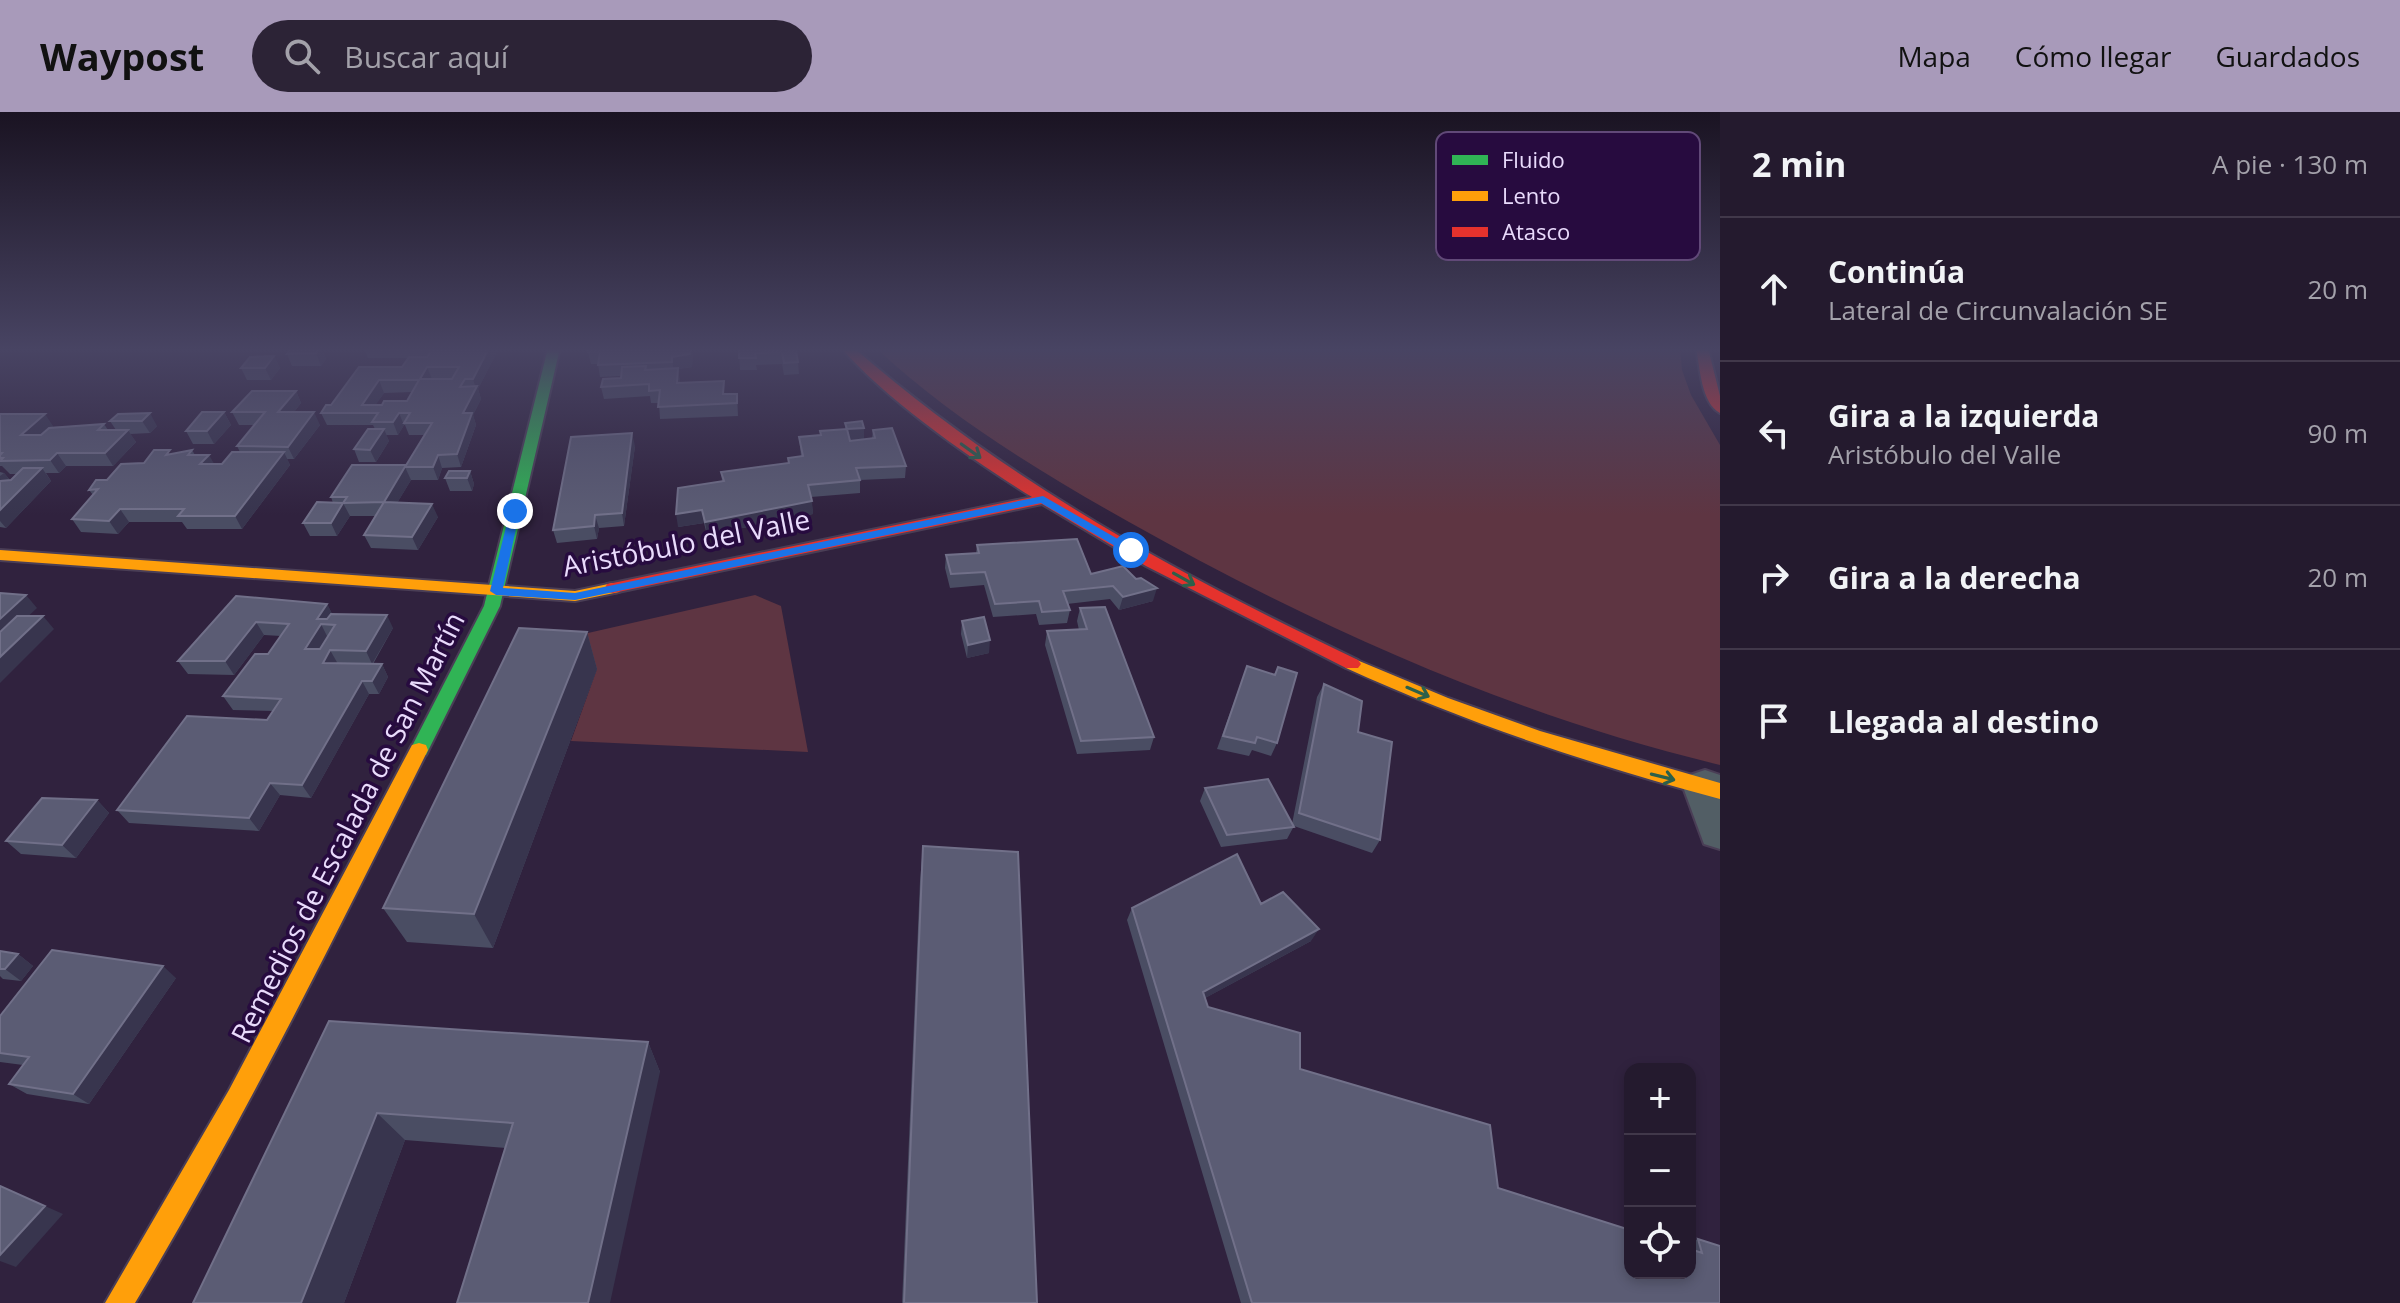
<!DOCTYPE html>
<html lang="es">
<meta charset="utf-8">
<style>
:root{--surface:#241a2e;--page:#2c2336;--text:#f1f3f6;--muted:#a3a1aa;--line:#41384a;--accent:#a89aba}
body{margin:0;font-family:"Open Sans",sans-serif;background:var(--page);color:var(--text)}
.controls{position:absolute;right:24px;bottom:24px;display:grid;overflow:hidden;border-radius:16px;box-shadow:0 4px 12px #0003}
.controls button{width:72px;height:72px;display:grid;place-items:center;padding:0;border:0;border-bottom:2px solid var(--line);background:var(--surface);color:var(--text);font:40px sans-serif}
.stop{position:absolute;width:24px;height:24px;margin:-18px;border:6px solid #1a73e8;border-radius:50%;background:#fff}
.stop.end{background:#1a73e8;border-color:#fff;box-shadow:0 2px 8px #0008}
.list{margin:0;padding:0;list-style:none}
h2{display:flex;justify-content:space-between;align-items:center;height:104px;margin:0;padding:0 32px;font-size:34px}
h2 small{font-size:26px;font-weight:400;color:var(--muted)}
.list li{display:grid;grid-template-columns:52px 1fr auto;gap:24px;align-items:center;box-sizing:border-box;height:144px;padding:0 32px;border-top:2px solid var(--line)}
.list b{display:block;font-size:30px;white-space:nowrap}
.list p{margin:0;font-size:26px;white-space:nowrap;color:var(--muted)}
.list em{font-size:26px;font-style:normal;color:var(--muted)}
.icon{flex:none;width:44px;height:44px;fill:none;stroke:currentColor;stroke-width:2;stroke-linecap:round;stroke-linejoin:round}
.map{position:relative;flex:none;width:1720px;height:1191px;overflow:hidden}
header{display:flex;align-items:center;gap:48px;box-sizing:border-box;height:112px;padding:0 40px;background:var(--accent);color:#111}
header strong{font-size:38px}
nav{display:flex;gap:44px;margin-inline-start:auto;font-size:28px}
.search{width:560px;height:72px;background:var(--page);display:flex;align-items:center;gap:20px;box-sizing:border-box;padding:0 28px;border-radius:44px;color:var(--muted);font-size:30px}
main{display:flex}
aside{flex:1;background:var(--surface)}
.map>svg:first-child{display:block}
.green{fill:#5e3542}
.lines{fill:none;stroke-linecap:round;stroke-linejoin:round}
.street-casing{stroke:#4a3e56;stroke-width:4}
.fast-casing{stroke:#4a3e56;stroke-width:4}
.slow-casing{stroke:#4a3e56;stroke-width:4}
.jam-casing{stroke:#4a3e56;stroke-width:4}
.street{fill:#525e65;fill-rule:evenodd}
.fast{fill:#30b455;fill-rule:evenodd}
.slow{fill:#ff9f0a;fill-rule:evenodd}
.jam{fill:#e5322d;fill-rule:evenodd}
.wall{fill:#4a4d63;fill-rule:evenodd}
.shaded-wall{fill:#38354e}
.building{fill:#5b5c74;stroke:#717089;stroke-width:2;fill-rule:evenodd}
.oneway{stroke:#2c604a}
.route{fill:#1a73e8}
.labels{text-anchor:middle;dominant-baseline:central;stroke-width:7;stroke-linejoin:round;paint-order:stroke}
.street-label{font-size:28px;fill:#e9dbfc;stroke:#270b3f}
.key{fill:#270b3f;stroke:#614978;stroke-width:2}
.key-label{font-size:22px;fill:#e9dbfc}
</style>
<header>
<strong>Waypost</strong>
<div class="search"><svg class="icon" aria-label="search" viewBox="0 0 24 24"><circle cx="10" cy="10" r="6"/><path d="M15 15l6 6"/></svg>Buscar aquí</div>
<nav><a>Mapa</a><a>Cómo llegar</a><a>Guardados</a></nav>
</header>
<main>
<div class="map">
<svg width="1720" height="1191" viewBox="0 0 1720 1191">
<rect width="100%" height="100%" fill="#30223e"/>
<path class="green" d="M876,236h804l2,22 9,25 29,50v320c-206,-49 -406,-139 -591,-243 -89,-50 -178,-104 -253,-174z
M755,483l26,11 27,146 -237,-11 26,-72 -31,-31z"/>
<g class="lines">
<g class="street-casing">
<path id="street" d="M1705,658l15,5v74l-16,-5 -21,-57 7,-12z"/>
</g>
<g class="fast-casing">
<path id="fast" d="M548,236h12l-60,258 -74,149h-14l-2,-5 74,-144z"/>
</g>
<g class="slow-casing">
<path id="slow" d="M0,438l575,41 38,-8 8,5 -2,4 -44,9 -575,-41z
M1352,546l96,40 92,33 180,52v16c-128,-34 -253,-76 -374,-131l-3,-4z
M419,631l7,2 2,5c-93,187 -186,374 -293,553h-30l124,-213 183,-345z"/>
</g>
<g class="jam-casing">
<path id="jam" d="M841,236h13c157,136 318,223 504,312l3,4 -3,4h-12l-200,-102 -104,-62 -429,89 -6,-1 -2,-4 2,-4 6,-1 419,-86c-61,-38 -144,-96 -191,-149z
M1696,236h12l12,48v17c-19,-10 -20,-46 -24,-65z"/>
</g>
<use href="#street" class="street"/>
<use href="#fast" class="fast"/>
<use href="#slow" class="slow"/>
<use href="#jam" class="jam"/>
</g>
<path class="wall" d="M321,236l5,11 -5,7h-29l-5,-12z
M364,236h135l-21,41 3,10 -8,16 3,10 -15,42 -19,1 -4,12h-27l-14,23 41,14 -20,33 -47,-2 -7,-13 12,-19h-26l-13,20h-27l-7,-13 30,-20 -2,-6 75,-32 19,-30h-16l-4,-10h-1l-6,10h-12l3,6 -13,21h-17l-5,-13 21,-20 -2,-4h-46l-6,-12 10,-8 71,-38 6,-9h-40zM412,280l-5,9 -32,4 9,-12z
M693,236l-1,19 -14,2 2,14 45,11h12l1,22 -78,3 -1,-16h-8l-1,-7 -46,3 -3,-12 20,-9v-2l-21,1 -2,-13h-7l-3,-12z
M735,236h52l1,3 10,11 1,12 -15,1 -2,-11 -26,1 1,5h-17l-1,-20h-4z
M274,244l6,12 -9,12h-24l-6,-12z
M296,279l5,12 -7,9 26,13 -26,34h-7l3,6 -48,64h-55l-5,-7h-53l-11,12 -37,-2 -9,-13 21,-24 -4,-5 55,-27 28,-9 20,-4 3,5 19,9h8l18,-12 -3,-6 18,-21h-16l-7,-13z
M224,300l7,13 -17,19h-21l-7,-13z
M0,302l53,12 -1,1 52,-3 4,6h8l-6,-9 8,-7 39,12 -7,7 -20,1 6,8 -23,24h-47l-7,7h-13l5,8 -45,47 -6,-1v-55l4,1 6,7 8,-6h-8l-8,-8h-2z
M845,311l19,16 8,-1 1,-8 33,36 -1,12 -45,2v13l-49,4 2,17 -106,21 -3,-12 -26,4 44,-46 -1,-9 67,-9v-5l13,-2 -2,-19 21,-2 25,-5z
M635,334l-11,80 -25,2 -2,11 -40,4 -4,-13z
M470,359l4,13 -2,7h-22l-5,-13z
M977,433l114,29 62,27 -34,9 -9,-11 -43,5 3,6 -3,13 -28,2 -3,-11 -43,3 -9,-32 -34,3 -5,-20 1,-13 30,-2z
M236,484l91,8 5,10 61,14 -20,36h9l6,13 -9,17h-10l-58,104 -31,-3 -21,36 -130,-8 -12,-13 150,-90 6,-9 -40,-1 -10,-14 45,-42 13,-18 -17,-1 -30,40 -46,-1 -10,-13z
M1080,496l74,129 -4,13 -73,4 -32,-109 2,-14 32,-1 -2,-9z
M962,509l27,32 -22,5 -6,-24z
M587,520l10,37 -104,279 -86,-6 -24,-34z
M1247,554l27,9 4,-8 -1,76 -6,13 -19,-6 -3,6 -32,-7z
M1324,572l34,48 22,108 -8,13 -78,-27 -7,13 -66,8 -21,-46 5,-13 87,36 25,-127z
M97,688l12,13 -33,45 -55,-4 -15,-13z
M923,734l114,457h-135l18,-422z
M1261,792l50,37 -106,57 3,9 92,62 198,119 192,85v-31l8,-3 22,64h-479l-114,-383 5,-12z
M0,840l18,2 15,12 -12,15 -18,-2 -3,-3z
M176,866l-87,126 -62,-10 -18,-10 14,-19 -23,-3v-46z
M329,909l319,21 12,30 -154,76 -101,-8 -61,163h-151z"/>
<path class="shaded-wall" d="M320,236h1l5,11 -5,7 -5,-13z
M489,236h10l-21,41 3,10 -8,16 3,10 -15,42 -4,-13 6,-41 13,-24 -3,-10z
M691,236h2l-1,19 -14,2 2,11 -1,15 -5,-21 -2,-17z
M274,244l6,12 -9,12 -6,-12z
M427,255l5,12h-12z
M379,268l5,13 -14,20 -8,-8z
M296,279l5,12 -17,22 -6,-13z
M224,300l7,13 -17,19 -7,-13z
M314,300l6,13 -26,34 -6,-12z
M150,301l7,13 -7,7 -8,-12z
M399,301l5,12 -6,10 -5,-13z
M45,302l8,12 -23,22 -9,-13z
M864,316v12l-17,2v-13z
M384,317l5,12 -13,21 -6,-12z
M128,318l8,12 -23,24 -8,-13z
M632,321l3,13 -11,80 -2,-13z
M284,340l6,13 -48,64 -7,-13z
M57,341l9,13 -7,7 -9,-13z
M209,343l7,12 -16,-3z
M438,343l4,13 -4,12 -5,-13z
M405,355l6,13 -21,35 -6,-13z
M42,356l9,13 -45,47 -6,-7v-11z
M470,359l4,13 -2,7 -5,-13z
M4,361l10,12 -14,2v-11z
M812,389l1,13 -106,21 -2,-13z
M343,391l7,13 -13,20 -6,-13z
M432,392l6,13 -20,33 -6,-13z
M120,397l9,13 -11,12 -9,-13z
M702,398l2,13 -26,4 -2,-13z
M595,403l4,13 -2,11 -3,-13z
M1157,476l-4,13 -34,9 4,-13z
M26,483l11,13 -37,35v-24z
M327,492l7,13 -13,7 7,14 -15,24 -8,-13 12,-30z
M387,503l6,13 -21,36 -6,-13z
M43,504l11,13 -54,54v-26z
M256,510l8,13 -30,40 -9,-14z
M587,520l10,37 -104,279 -19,-34z
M990,528l-1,13 -22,5 1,-13z
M330,538l8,14 -15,-1z
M382,552l6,13 -9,17 -7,-13z
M362,569l7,13 -58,104 -9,-13z
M270,671l10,12 -21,36 -10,-13z
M97,688l12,13 -33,45 -14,-13z
M1319,817l-8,12 -115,62 7,-11z
M18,842l15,12 -12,15 -16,-12z
M163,854l13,12 -87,126 -16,-10z
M648,930l12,30 -50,231h-22z
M377,1001l28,27 -61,163h-43z
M45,1094l18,8 -47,53 -16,-6v-6z"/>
<path class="building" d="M292,236h28l-4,5 -29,1z
M433,236h56l-16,31h-8l-5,8 17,-1 -14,27h9l-15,41 -19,1 -5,12h-28l27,-44h-28l6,-10h-11l-6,9h-21l6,-9h-57l5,-8h5l28,-38h43l7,-10h18zM427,255h32l-7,12h-32zM379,268h40l-12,21h-23l-2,4h-20z
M589,236h102l-1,6 -18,3v5l-74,3 2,-14 -12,1z
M739,236h48l1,3h8l2,11 -14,1 -2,-11 -27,1 1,5h-17z
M274,244l-9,12h-24l9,-11z
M646,254l-1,4 33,-2 -1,15 47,-2 -1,13h14v9l-79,4 2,-17 -11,1v-7l-48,3 2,-8 18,-1 1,-11z
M252,279h44l-18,21h36l-26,35 -51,-1 28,-34h-33z
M202,300h22l-17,19h-21z
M150,301l-8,8h-32l8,-7z
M0,302h45l-24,21h20l8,-7 55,-4 -6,6h30l-23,23h-48l-7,7 -50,1 3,-3h-3v-3l2,-2h-2z
M862,309l2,7 -17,1 -2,-6z
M892,316l14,38 -50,2 4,12 -52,5 4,16 -107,21 -3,-12 -26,4 2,-26 46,-7 -3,-9 68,-9 -1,-5 15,-2 -4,-19 22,-2 -1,-4 27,-2 3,12 25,-3 -2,-8z
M368,317h16l-14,21 -16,-1z
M632,321l-10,80 -27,2 -1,11 -41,4 18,-93z
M154,338h16l-4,5 26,-5 -4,5h21l-9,9h22l10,-12h52l-49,64h-57l6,-7h-64l-11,12 -37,-2 26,-30 -9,1 7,-10h11l14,-16 23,-1z
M352,353h54l-22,37 -41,1 -12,20h-28l14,-21 26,1 4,-6h-16z
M23,356h19l-42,42v-29l11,-1z
M449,359h21l-3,7h-22z
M384,390l48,2 -20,33 -48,-2z
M1077,427l14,35 32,-8 13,13 5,-1 16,10 -34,9 -10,-11 -50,5 7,19 -28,2 -3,-11 -44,3 -10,-32 -34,2 -5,-19 33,-2 -2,-8z
M0,481l26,2 -26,24z
M236,484l91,8 -10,15h10l4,-5 56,1 -21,36 -36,-1 -7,13 59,1 -10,17h-10l-60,104 -32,-2 -21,35 -132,-8 70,-94 80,4 14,-21 -58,-3 32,-42h13l21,-30 -33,-2 -31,39h-47zM321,512l14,1 -15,24h-15z
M1105,495l49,130 -73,4 -34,-110 40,-2 -7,-21z
M17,504h26l-43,41v-25z
M984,505l6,23 -22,5 -6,-24z
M519,516l68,4 -113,282 -91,-6z
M1247,554l28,9 3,-8 19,6 -20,70 -20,-6 -2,6 -32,-7z
M1324,572l38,17 -4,31 34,10 -12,98 -81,-27z
M1268,667l26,48 -67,8 -22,-47z
M42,686l55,2 -35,45 -56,-4z
M923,734l95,6 19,451h-133z
M1237,742l24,50 22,-12 36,37 -116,63 5,15 92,26v36l190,56 8,63 132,42v43h60v-24l12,4 -4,-14 22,7v57h-468l-120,-395z
M52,838l111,16 -90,128 -64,-10 20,-27 -29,-4v-37z
M0,839l18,3 -13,15h-5z
M329,909l319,21 -60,261h-131l56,-180 -136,-10 -76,190h-108z
M0,1074l45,20 -45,49z"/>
<defs><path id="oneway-shaft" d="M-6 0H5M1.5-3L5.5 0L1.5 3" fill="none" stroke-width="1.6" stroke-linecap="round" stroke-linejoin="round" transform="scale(2)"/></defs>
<g class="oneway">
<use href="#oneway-shaft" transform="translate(971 339) rotate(36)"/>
<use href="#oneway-shaft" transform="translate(1184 467) rotate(29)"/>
<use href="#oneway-shaft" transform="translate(1418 580) rotate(23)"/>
<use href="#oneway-shaft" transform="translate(1663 665) rotate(14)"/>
</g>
<linearGradient id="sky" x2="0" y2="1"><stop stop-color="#1a1322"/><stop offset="0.59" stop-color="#484463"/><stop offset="1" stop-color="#484463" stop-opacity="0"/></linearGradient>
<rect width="1720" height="403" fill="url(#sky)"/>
<path class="route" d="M1043,384l94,54 -10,3 -86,-50 -466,97 -79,-5 -6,-4 20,-80 5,-3 5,3 -17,77 72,5z"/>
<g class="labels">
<g class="street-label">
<text transform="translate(686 430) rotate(-11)">Aristóbulo del Valle</text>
<text transform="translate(347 715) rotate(-63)">Remedios de Escalada de San Martín</text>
</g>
</g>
<rect x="1436" y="20" width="264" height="128" rx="12" class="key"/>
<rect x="1452" y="43" width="36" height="10" fill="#30b455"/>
<rect x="1452" y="79" width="36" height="10" fill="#ff9f0a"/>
<rect x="1452" y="115" width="36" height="10" fill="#e5322d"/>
<g class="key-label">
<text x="1502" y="56">Fluido</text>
<text x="1502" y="92">Lento</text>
<text x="1502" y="128">Atasco</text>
</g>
</svg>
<div class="controls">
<button>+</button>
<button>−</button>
<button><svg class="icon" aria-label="locate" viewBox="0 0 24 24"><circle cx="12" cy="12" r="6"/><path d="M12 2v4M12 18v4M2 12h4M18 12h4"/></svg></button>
</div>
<div class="stop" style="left:1131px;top:438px"></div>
<div class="stop end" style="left:515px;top:399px"></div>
</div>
<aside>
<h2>2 min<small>A pie · 130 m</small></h2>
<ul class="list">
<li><svg class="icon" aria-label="ahead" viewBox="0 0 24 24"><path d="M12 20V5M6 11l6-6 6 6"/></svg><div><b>Continúa</b><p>Lateral de Circunvalación SE</p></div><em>20 m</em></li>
<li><svg class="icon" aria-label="left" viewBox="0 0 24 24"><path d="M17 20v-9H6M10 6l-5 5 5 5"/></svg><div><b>Gira a la izquierda</b><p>Aristóbulo del Valle</p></div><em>90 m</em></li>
<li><svg class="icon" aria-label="right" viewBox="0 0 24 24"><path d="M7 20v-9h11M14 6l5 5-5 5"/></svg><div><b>Gira a la derecha</b></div><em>20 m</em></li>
<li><svg class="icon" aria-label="arrive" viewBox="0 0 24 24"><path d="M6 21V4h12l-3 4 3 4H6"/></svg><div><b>Llegada al destino</b></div></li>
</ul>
</aside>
</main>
